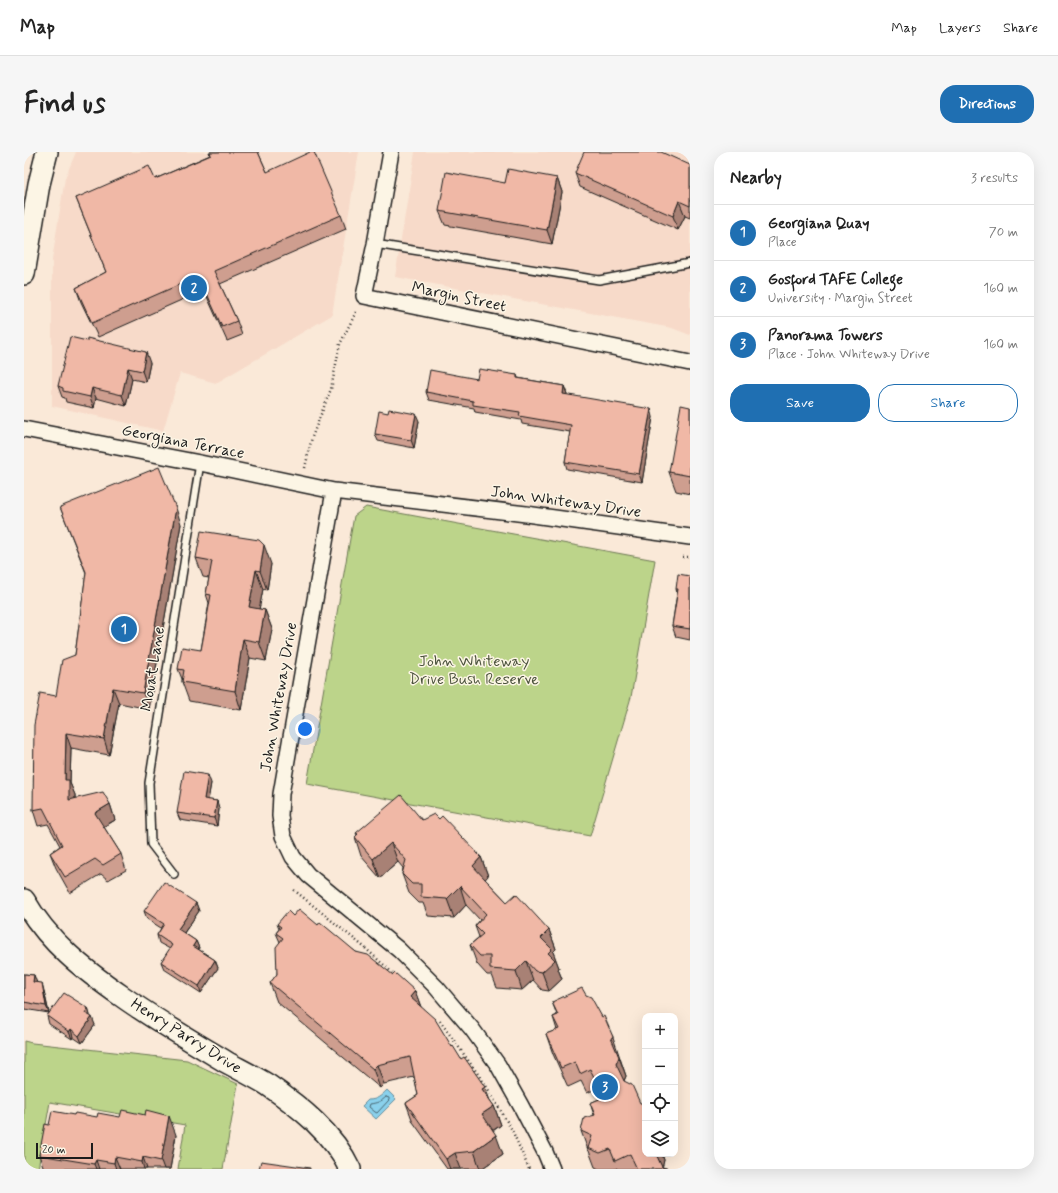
<!DOCTYPE html>
<meta charset="utf-8">
<style>
:root{--surface:#fff;--page:#f6f6f6;--text:#222;--muted:#767676;--line:#e0e0e0;--accent:#1f6fb2}
body{margin:0;font-family:Mynerve,sans-serif;background:var(--page);color:var(--text)}
.controls{position:absolute;right:12px;bottom:12px;display:grid;overflow:hidden;border-radius:8px;box-shadow:0 4px 16px #0002}
.controls button{width:36px;height:36px;display:grid;place-items:center;padding:0;border:0;border-bottom:1px solid var(--line);background:var(--surface);color:var(--text);font:20px sans-serif}
.scale{position:absolute;left:12px;bottom:10px;width:57px;box-sizing:border-box;padding-left:4px;border:2px solid #1c1c1c;border-top:0;font-size:11px;line-height:14px;white-space:nowrap;color:#1c1c1c;-webkit-text-stroke:3px #fcf5e5;paint-order:stroke}
.you{position:absolute;left:281px;top:577px;width:14px;height:14px;margin:-10px;border:3px solid #fff;border-radius:50%;background:#1a73e8;box-shadow:0 0 0 6px #1a73e833}
.badge{display:grid;place-items:center;width:26px;height:26px;border-radius:50%;background:var(--accent);color:#fff;font-size:13px;font-weight:700}
.pin{position:absolute;translate:-50% -50%;border:2px solid #fff;box-shadow:0 1px 4px #0006}
.list{margin:0;padding:0;list-style:none}
h2{display:flex;justify-content:space-between;align-items:center;height:52px;margin:0;padding:0 16px;font-size:17px}
h2 small{font-size:13px;font-weight:400;color:var(--muted)}
.list li{display:grid;grid-template-columns:26px 1fr auto;gap:12px;align-items:center;box-sizing:border-box;height:56px;padding:0 16px;border-top:1px solid var(--line)}
.list b{display:block;font-size:15px;white-space:nowrap}
.list p{margin:0;font-size:13px;white-space:nowrap;color:var(--muted)}
.list em{font-size:13px;font-style:normal;color:var(--muted)}
.actions{display:flex;gap:8px;padding:12px 16px}
.actions a{flex:1;padding:9px 0;border:1px solid var(--accent);border-radius:16px;text-align:center;font-size:14px;color:var(--accent)}
.actions .main{background:var(--accent);color:#fff}
.icon{flex:none;width:22px;height:22px;fill:none;stroke:currentColor;stroke-width:2;stroke-linecap:round;stroke-linejoin:round}
.map{position:relative;flex:none;width:666px;height:1017px;overflow:hidden;border-radius:16px}
header{display:flex;align-items:center;gap:24px;box-sizing:border-box;height:56px;padding:0 20px;background:var(--surface);border-bottom:1px solid var(--line)}
header strong{font-size:19px}
nav{display:flex;gap:22px;margin-inline-start:auto;font-size:14px}
.intro{display:flex;align-items:center;justify-content:space-between;box-sizing:border-box;height:96px;padding:0 24px}
h1{margin:0;font-size:28px}
.button{padding:10px 18px;border-radius:16px;background:var(--accent);color:#fff;font-size:14px;font-weight:700}
main{display:flex;gap:24px;padding:0 24px}
aside{flex:1;background:var(--surface);border-radius:16px;box-shadow:0 4px 16px #0002}
.map>svg:first-child{display:block}
.built{fill:#f7dac9}
.green{fill:#bcd48a;stroke:#6c7853}
.water{fill:#8ad1ec;stroke:#5e8999}
.lines{fill:none;stroke-linecap:round;stroke-linejoin:round}
.shore{stroke:#48646f;stroke-width:1}
.service-casing{stroke:#1c1c1c;stroke-width:10}
.minor-casing{stroke:#1c1c1c;stroke-width:18}
.secondary-casing{stroke:#1c1c1c;stroke-width:24}
.path{stroke:#1c1c1c;stroke-width:2.5;stroke-dasharray:1 3;stroke-linecap:butt}
.service{stroke:#fcf5e5;stroke-width:7}
.minor{stroke:#fcf5e5;stroke-width:15}
.secondary{stroke:#fcf5e5;stroke-width:21}
.wall{fill:#ce9e8f;stroke:#1c1c1c}
.shaded-wall{fill:#a88174;stroke:#1c1c1c}
.building{fill:#f0b8a6;stroke:#1c1c1c}
.labels{text-anchor:middle;dominant-baseline:central;stroke-width:3;stroke-linejoin:round;paint-order:stroke}
.street-label{font-size:16px;fill:#1c1c1c;stroke:#fcf5e5}
.park-label{font-size:16px;fill:#4c533d;stroke:#fcf5e5}
</style>
<header>
<strong>Map</strong>
<nav><a>Map</a><a>Layers</a><a>Share</a></nav>
</header>
<div class="intro"><h1>Find us</h1><a class="button">Directions</a></div>
<main>
<div class="map">
<svg width="666" height="1017" viewBox="0 0 666 1017">
<rect width="100%" height="100%" fill="#fae9d8"/>
<filter id="ink" filterUnits="userSpaceOnUse"><feTurbulence type="fractalNoise" baseFrequency=".025" numOctaves="2"/><feDisplacementMap in="SourceGraphic" scale="8" xChannelSelector="R" yChannelSelector="G"/><feConvolveMatrix kernelMatrix="1 2 1 2 8 2 1 2 1" color-interpolation-filters="sRGB"/></filter>
<g filter="url(#ink)">
<path class="built" d="M52,0h283l-27,163 -116,68 -36,-10 -17,58 -111,-25v-146l13,-82z
M391,0h275v183l-18,-7 -277,-51z"/>
<path class="green" d="M342,355l289,53 -24,137 -41,139 -283,-52 47,-268z
M0,889l8,2 155,17 51,24 -15,85h-45l7,-44 -135,-23 -12,67h-14z"/>
<path class="water" d="M363,938l9,9 -20,20 -14,-13 6,-6c9,0 13,-4 19,-10z"/>
<g class="lines">
<path class="shore" d="M362,945l3,1v2l-12,13 -2,-1 -6,-5 1,-3c6,-1 11,-2 16,-7z"/>
<g class="service-casing">
<path id="service" d="M351,92l224,36 91,-17
M150,722l-23,-30 -2,-61 51,-320"/>
</g>
<g class="minor-casing">
<path id="minor" d="M367,0l-16,92 -11,52 326,67
M0,277l176,34 134,28
M528,1017l-7,-17 -24,-46 -23,-41 -26,-36 -36,-42 -37,-37 -91,-75 -15,-18 -10,-21 -3,-20 1,-22 53,-303 192,23 164,23"/>
</g>
<g class="secondary-casing">
<path id="secondary" d="M0,122l15,-90 8,-32
M0,748c24,42 60,70 99,97 34,24 70,45 105,66 13,7 27,14 40,22 32,22 65,48 82,84"/>
</g>
<path class="path" d="M281,316l7,-31 19,-48 9,-45 17,-34
M659,405h7
M270,738l70,57 32,29
M416,869l45,63 27,46 17,39"/>
<use href="#service" class="service"/>
<use href="#minor" class="minor"/>
<use href="#secondary" class="secondary"/>
</g>
<path class="wall" d="M185,0h49l9,20 74,43 5,14 -126,55 17,37 5,14 -15,6 -23,-51 -106,47 -17,-35 -5,-14 30,-16 -30,-74 79,-19 55,-24z
M666,13v53l-5,-2 -7,14 -98,-43 -5,-14z
M533,26l5,14 -10,52 -107,-19 -6,-14 66,-28z
M126,211l-4,19 -14,-3 -6,27 -30,-8 -2,10 -28,-6 -1,-4 -3,-1 -4,-11z
M493,223l1,3 46,8 3,8 -1,1 87,22 -11,65 -75,-13 -2,-7 5,-30 -48,-8 -1,-4 -46,-8 -1,-4 -45,-8 -3,-8 51,-13z
M666,255v87l-14,-3 -7,-19z
M395,269l-5,27 -36,-7 -3,-7z
M36,355l121,17 -32,185 -30,-6 -10,52 -38,-7 -1,35 5,12v3l35,6 5,16 -11,7 17,27 5,16 -18,10 -7,-6 -31,19 -14,-25 -6,-15 10,-7 -12,-22 -10,2 -5,-16 23,-114 19,-41 11,-82z
M172,406l75,6 -4,26 -4,-1 -4,20 6,1 7,19 -6,32 -16,-3 -9,52 -52,-9 -7,-19v-3l-4,-10 23,-19 8,-47 -3,-9 3,-16 -6,-1z
M666,424v64l-14,-3 -4,-11 5,-33 -1,-4z
M187,631l-3,17 9,1 2,8 -2,17 -37,-6 -3,-7z
M415,667l42,38 7,19 -3,3 22,23 42,28 7,19 -3,3 6,16 -1,1 4,10 -13,12 -7,-1 -9,-10 -11,10 -25,-2 -5,-13h-5l-10,-11 -7,-19 9,-8 -4,-11 5,-6 -14,-15 -12,13 -26,-2 -5,-13h-4l-10,-10 -7,-19 1,-6 -5,-6 -18,16 -19,-22 -6,-19 2,-2 -1,-2 66,-13z
M172,751l3,8 -15,22 12,8 3,7 -1,1 17,11 3,8 -17,25 -37,-24 -3,-7 9,-13 -11,-6 -2,-8 4,-7 -14,-9 -3,-8z
M269,764l25,9 38,27 37,23 22,16 6,16 31,40 42,59 7,19 -8,6 10,23 -22,15h-34l-34,-47 -7,-19 12,-8 -4,-18 -30,7 -4,4 -103,-86 -7,-19 7,-9 3,-32 -4,-9 3,-4 -2,-5z
M0,822l10,1 2,7 8,9 5,22 39,-5 2,8 5,9 -13,18 -9,-6 -1,2 -23,-15 -2,-8 2,-3 -25,-4z
M562,843l16,22 11,20 13,39 -2,5 21,73h17l2,6 -2,7 7,2h-52v-1l-2,1h-16l-4,-2 -6,-16 -1,-1 -7,-19 13,-16 -4,-12 12,-5 -5,-10 -10,5 -6,-12 -13,6 -15,-33 -7,-20 11,-4 -4,-13 4,-2 -5,-13z
M50,963l102,20 -6,34h-126l-5,-14 10,-30z"/>
<path class="shaded-wall" d="M533,26l5,14 -10,52 -5,-14z
M655,49l6,15 -7,14 -5,-14z
M122,200l4,11 -4,19 -4,-11z
M104,216l4,11 -6,27 -4,-11z
M540,234l3,8 -2,8 -2,-8z
M68,236l4,10 -2,10 -4,-11z
M627,257l2,8 -11,65 -3,-8z
M392,262l3,7 -5,27 -3,-8z
M152,356l5,16 -32,185 -6,-16z
M240,393l7,19 -4,26 -7,-19z
M232,418l7,19 -7,37 -7,-19z
M241,458l7,19 -6,32 -7,-19z
M219,487l7,19 -9,52 -6,-19z
M89,536l6,15 -10,52 -5,-16z
M42,581l5,15 -1,35 5,12 -1,20 -5,-15 -4,-20z
M184,623l3,8 -4,24 -3,-8z
M193,649l2,8 -2,17 -3,-8z
M86,652l5,16 -14,8 -6,-15z
M367,691l7,19 -18,16 -7,-19z
M457,705l7,19 -8,9 -7,-19z
M436,734l6,19 -12,13 -7,-19z
M172,751l3,8 -18,26 -3,-8z
M525,778l7,19 -3,3 6,16 -1,1 4,10 -13,12 -7,-19 -1,-34z
M172,789l3,7 -3,6 -3,-8z
M191,808l3,8 -17,25 -2,-7z
M502,809l7,19 -11,10 -6,-19z
M10,823l3,8 -4,-1z
M18,831l2,8 5,22 -3,-7z
M391,839l7,19 -12,-13z
M64,856l2,7 -2,5 -3,-7z
M68,865l3,8 -13,18 -3,-7z
M47,877l2,8 -1,2 -3,-7z
M595,905l7,19 -3,7 -7,-19z
M353,913l7,19 -4,4 -7,-19z
M461,935l7,19 -10,-17z
M470,954l7,19 -12,8 -7,-19z
M145,964l7,19 -6,34h-6l-3,-8z
M472,983l7,19 -22,15h-1l-6,-18z
M431,1001l6,16h-11l-4,-10z
M632,1002h6l2,6 -2,9z
M91,1005l5,12h-4l-2,-6z
M119,1005l4,12h-3l-2,-7z
M72,1008l3,9h-3l-2,-5z"/>
<path class="building" d="M186,0h48l9,20 43,-20h4l27,63 -127,56 23,50 -15,6 -23,-51 -107,47 -16,-35 30,-16 -30,-74 73,-32 6,13 56,-24z
M560,0h77l29,13v41l-11,-5 -6,15 -98,-43z
M484,17l49,9 -10,52 -108,-19 7,-39 59,11z
M46,185l17,4v-3l59,14 -4,19 -14,-3 -6,27 -30,-7 -2,9 -27,-6v-3l-5,-2z
M455,217l38,6v3l47,8 -1,8 88,15 -12,65 -74,-12 6,-37 -52,-9 1,-4 -47,-7v-4l-47,-9 4,-22 47,9z
M657,253l9,2v69l-21,-4z
M365,257l27,5 -5,26 -36,-6 4,-23 9,2z
M135,315l17,41 -33,185 -30,-5 -9,51 -38,-6 -1,47h4v20l34,-8 7,12 -15,9 26,41 -18,11 -8,-6 -30,18 -15,-24 12,-8 -19,-37 -10,2 1,-85 6,-32 16,3 6,-36 13,-5 11,-83 -26,-65z
M177,379l58,9 5,5 -4,26 -4,-1 -7,37 16,3 -6,32 -16,-3 -8,52 -53,-9 2,-12 -6,-1 4,-22 19,3 10,-55 -5,-1 6,-33 -16,-3z
M654,422l12,2v53l-18,-3 6,-37h-2z
M160,619l24,4 -4,24 13,2 -3,17 -37,-5z
M377,643l21,25 12,-6 5,5 3,-3 39,41 -8,9 12,13 22,23 9,-8 33,36 -8,8 11,11 -4,4 7,7 -13,12 -7,-1 -9,-10 -10,10 -26,-2v-13h-10l-10,-11 13,-11 -8,-8 11,-12 -26,-28 -13,13 -26,-2v-13h-9l-10,-10 4,-14 -15,-17 -18,16 -18,-22 3,-3 -2,-1z
M140,730l32,21 -18,26 18,12 -3,5 22,14 -16,26 -38,-24 11,-17 -15,-10 7,-11 -20,-13z
M275,757l19,16 2,-3 36,30 12,3 25,20 2,-2 20,18 -5,6 25,22 17,28 1,-1 8,13 3,-2 21,30 -3,2 12,17 -12,8 14,21 -22,16 -19,2 -9,6 -40,-56 12,-8 -8,-38 -33,8 -4,4 -103,-86 7,-9 -1,-27 7,-9 -7,-5 5,-6 -4,-3 11,-13 5,5z
M0,822l10,1 -1,7 9,1 4,23 -22,-4z
M558,836l4,7 5,2 11,20 2,-1 9,21 -2,1 8,19 -3,7 8,17 8,4 8,18h2l3,6v45h11l6,13 7,2h-32l-7,-15 -15,7 -5,-12 -10,4 -12,-5 4,-12 -11,-5 3,-13 11,-3 -5,-12 14,-6 -14,-28 -10,5 -5,-12 -14,6 -15,-34 13,-5 -6,-12 5,-2 -6,-13z
M40,841l24,15 -3,5 7,4 -13,19 -8,-7 -2,3 -22,-16z
M98,958l23,5 1,-5 23,6 -8,45 -18,-4 -1,5 -27,-5 -1,6 -18,-3 -2,4 -55,-9 6,-31 4,1 3,-14 22,4 1,-2 22,4 1,-4 22,4z
M237,1009l49,7v1h-51z"/>
</g>
<g class="labels">
<g class="street-label">
<text transform="translate(435 145) rotate(12)">Margin Street</text>
<text transform="translate(159 290) rotate(11)">Georgiana Terrace</text>
<text transform="translate(542 350) rotate(8)">John Whiteway Drive</text>
<text transform="translate(129 517) rotate(-81)">Mouat Lane</text>
<text transform="translate(255 545) rotate(-80)">John Whiteway Drive</text>
<text transform="translate(162 884) rotate(32)">Henry Parry Drive</text>
</g>
<g class="park-label">
<text x="450" y="509">John Whiteway<tspan x="450" dy="18">Drive Bush Reserve</tspan></text>
</g>
</g>
</svg>
<div class="controls">
<button>+</button>
<button>−</button>
<button><svg class="icon" aria-label="locate" viewBox="0 0 24 24"><circle cx="12" cy="12" r="6"/><path d="M12 2v4M12 18v4M2 12h4M18 12h4"/></svg></button>
<button><svg class="icon" aria-label="layers" viewBox="0 0 24 24"><path d="M12 4l9 5-9 5-9-5zM3 14l9 5 9-5"/></svg></button>
</div>
<div class="scale">20 m</div>
<div class="you"></div>
<div class="pin badge" style="left:100px;top:477px">1</div>
<div class="pin badge" style="left:170px;top:136px">2</div>
<div class="pin badge" style="left:581px;top:935px">3</div>
</div>
<aside>
<h2>Nearby<small>3 results</small></h2>
<ul class="list">
<li><span class="badge">1</span><div><b>Georgiana Quay</b><p>Place</p></div><em>70 m</em></li>
<li><span class="badge">2</span><div><b>Gosford TAFE College</b><p>University · Margin Street</p></div><em>160 m</em></li>
<li><span class="badge">3</span><div><b>Panorama Towers</b><p>Place · John Whiteway Drive</p></div><em>160 m</em></li>
</ul>
<div class="actions"><a class="main">Save</a><a>Share</a></div>
</aside>
</main>
